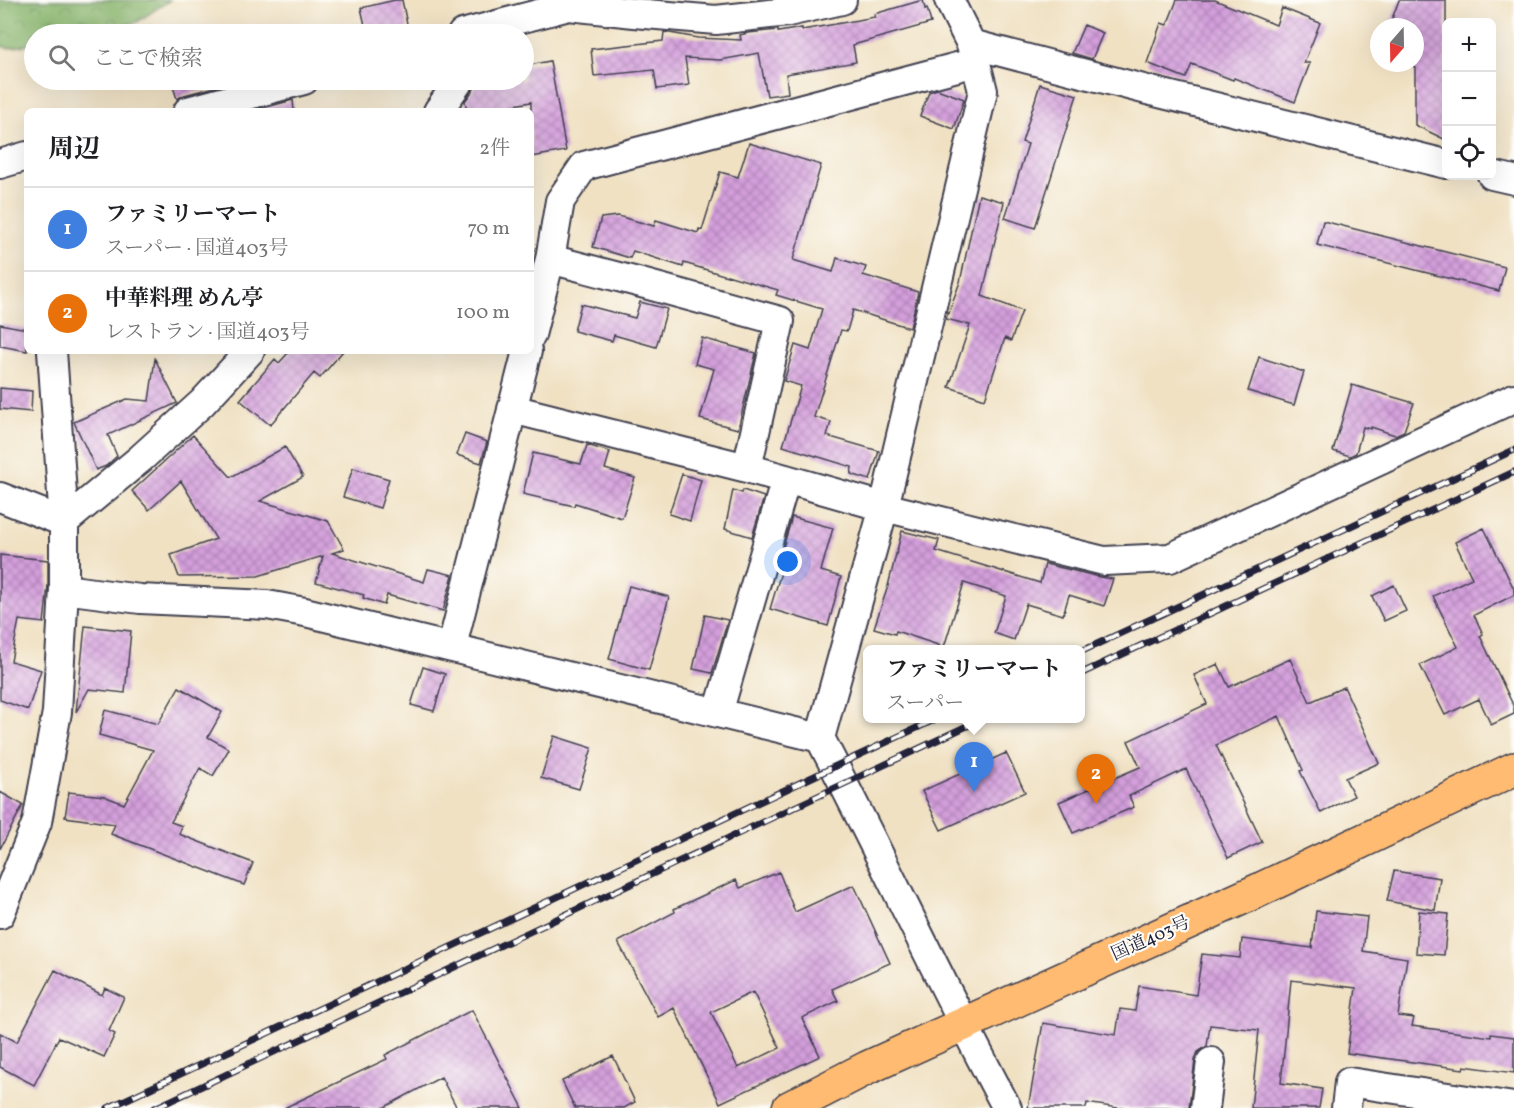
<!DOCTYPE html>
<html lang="ja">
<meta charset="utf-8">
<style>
:root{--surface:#fff;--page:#f2f2f2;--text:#202124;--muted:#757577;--line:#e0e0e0;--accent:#1f6fb2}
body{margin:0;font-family:Vollkorn,"Noto Serif JP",serif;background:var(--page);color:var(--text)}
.controls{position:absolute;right:18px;top:18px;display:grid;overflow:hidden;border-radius:9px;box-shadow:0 6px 24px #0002}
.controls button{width:54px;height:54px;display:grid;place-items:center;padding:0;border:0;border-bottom:2px solid var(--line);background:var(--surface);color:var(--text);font:30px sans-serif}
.compass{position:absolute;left:1370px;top:18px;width:54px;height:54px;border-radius:50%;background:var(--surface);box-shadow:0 6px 24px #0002;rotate:200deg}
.you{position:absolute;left:788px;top:562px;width:21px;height:21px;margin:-15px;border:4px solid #fff;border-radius:50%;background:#1a73e8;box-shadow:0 0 0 9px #1a73e833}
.badge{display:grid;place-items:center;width:39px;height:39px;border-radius:50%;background:var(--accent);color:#fff;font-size:20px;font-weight:700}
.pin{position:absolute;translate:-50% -50px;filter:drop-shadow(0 2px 3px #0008)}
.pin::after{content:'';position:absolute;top:32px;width:21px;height:18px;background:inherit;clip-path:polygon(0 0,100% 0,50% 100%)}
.popup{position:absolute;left:863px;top:645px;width:222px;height:78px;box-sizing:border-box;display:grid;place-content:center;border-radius:9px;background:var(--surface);filter:drop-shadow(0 2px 4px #0005);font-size:20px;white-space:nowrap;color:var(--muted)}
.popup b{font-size:22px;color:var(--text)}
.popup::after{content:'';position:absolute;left:50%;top:100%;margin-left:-12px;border:12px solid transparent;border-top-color:var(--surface)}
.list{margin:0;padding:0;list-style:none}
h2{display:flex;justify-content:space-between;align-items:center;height:78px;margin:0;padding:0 24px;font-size:26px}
h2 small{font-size:20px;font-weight:400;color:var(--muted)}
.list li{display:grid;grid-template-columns:39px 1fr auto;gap:18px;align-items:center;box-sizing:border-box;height:84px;padding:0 24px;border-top:2px solid var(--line)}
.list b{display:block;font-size:22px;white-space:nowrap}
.list p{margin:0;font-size:20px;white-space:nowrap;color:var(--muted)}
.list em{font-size:20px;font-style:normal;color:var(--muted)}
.icon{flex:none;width:33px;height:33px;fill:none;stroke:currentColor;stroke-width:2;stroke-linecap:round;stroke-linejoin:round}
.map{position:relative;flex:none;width:1514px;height:1108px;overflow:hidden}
.search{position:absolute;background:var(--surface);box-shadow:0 6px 24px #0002;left:24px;top:24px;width:510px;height:66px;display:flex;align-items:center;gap:15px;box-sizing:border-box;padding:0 21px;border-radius:33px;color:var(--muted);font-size:22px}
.panel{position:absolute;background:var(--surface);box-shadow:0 6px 24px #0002;left:24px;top:108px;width:510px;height:246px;border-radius:9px}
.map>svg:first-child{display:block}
.forest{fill:url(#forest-crowns);stroke:#566c54;stroke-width:1.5}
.building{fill:url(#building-cross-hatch);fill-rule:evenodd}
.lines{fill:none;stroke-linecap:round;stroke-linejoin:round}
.minor-casing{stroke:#413f4f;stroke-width:32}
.trunk-casing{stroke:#413f4f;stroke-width:36}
.minor{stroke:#fff;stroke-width:28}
.trunk{stroke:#ffbb71;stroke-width:33}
.rail-casing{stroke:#22223b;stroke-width:7}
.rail{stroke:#fdfcf7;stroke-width:4.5;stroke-dasharray:14;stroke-linecap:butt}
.labels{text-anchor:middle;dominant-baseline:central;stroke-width:4.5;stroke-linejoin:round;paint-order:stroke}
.street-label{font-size:18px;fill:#22223b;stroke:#fdfcf7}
</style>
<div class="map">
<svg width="1514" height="1108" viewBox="0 0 1514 1108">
<defs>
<pattern id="forest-crowns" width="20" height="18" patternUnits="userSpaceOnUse" patternTransform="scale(1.5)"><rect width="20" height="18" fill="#8ab66e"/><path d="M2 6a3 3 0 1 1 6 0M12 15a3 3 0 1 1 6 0" fill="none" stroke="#70945c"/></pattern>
<pattern id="building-cross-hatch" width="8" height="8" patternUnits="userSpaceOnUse" patternTransform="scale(1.5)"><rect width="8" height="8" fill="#d49fdc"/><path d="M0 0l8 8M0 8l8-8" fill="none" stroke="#ac81b4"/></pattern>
</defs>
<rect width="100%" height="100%" fill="#fdfcf7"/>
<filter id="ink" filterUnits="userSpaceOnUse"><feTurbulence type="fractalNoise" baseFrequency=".0167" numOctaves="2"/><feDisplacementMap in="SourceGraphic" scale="12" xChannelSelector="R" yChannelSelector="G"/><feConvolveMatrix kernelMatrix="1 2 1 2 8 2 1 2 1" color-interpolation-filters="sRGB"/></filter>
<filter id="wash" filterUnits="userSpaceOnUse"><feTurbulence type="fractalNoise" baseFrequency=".008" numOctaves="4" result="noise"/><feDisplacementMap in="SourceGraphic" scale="24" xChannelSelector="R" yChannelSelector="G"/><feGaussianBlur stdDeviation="1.35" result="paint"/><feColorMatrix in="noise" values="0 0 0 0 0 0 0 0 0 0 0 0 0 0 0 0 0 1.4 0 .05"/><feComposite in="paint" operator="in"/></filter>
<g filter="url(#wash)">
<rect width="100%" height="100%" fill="#f0e1c3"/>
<path class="forest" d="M0,0h170l-33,22 -52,12h-51v10l-26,4 -8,-2z"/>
<g id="blocks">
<path class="building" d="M395,0h7l6,29 -25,5h-16l-6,-26z
M923,0l2,9 2,-1 4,15 -78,22 3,17 -70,12 2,19 -21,3 -8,-43 -39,7 -35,-2 4,27 -32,4 -3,-19 -60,6 -3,-27 72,-8 1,-9 34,6 43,2 -1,-5 8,-2 30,-3v2l24,-4v2l73,-13 -1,-3z
M1177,0h38l61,25 6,-17 38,15 -16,40h6l-15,39 -61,-24 -1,2 -41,-16 -6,14 -39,-15 14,-40 6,2z
M1399,0h47v140l-31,-15v-58l-10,-4h10v-36h-26z
M1084,25l19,8 -11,26 -20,-6z
M550,61l16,90 -35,6v-55l-50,9h-14l-2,-10 9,-12 2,-9h48v-14z
M171,80h71l-58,15 -7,4z
M1040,84l37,11 -42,133 -30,-10 23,-74 -6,-2z
M937,89l27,10 -10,30 -34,-13 9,-24z
M293,100l1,11h-42z
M749,143l72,22 -28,95 40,12 4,-14 29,9 -3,8 55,17 -8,36 -57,-18 -6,21 -6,-1 -27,87 17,5 -4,14 52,15 -9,29 -19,-6 1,-7 -69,-21 18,-60 -17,-5 11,-36 15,5 12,-41 -46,-14 2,-5 -51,-15v1l-43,-13 -1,4 -50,-16 -3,7 -37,-11 8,-29 17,-2 36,10 2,-6 42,13 1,-4 3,1 18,-58 18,5z
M979,195l25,7 -22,94 40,15 -11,30 -6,-3 -20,61 -36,-12 21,-62 -24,-6 14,-37z
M1323,221l182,46 -6,24 -182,-46z
M640,302l27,7 -11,38 -42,-12 -2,6 -38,-10 7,-27 54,14z
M0,324l27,5v22l-27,-5z
M702,338l54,15 -18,76 -38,-10 14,-50 -19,-5z
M288,351h55l-23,27 -6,-5 -44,52 -30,-25 35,-41 4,4 10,-11z
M1259,357l45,15 -10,33 -46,-14z
M155,359l22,44 -69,32 9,21 -11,10 -10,4 -22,-48 53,-23 22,2z
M1352,385l62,18 -10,28 -9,4 -24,-8v2l-8,-2 -7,26 -6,3 -17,-5z
M0,388l32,3 -1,21 -31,-3z
M465,434l22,8 -6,21 -24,-8z
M193,435l38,42 54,-30 18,30 -43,24 68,20 16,28 -12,4 92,29 4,-13 25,6 -10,36 -56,-16 -3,10 -21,-7 1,-3 -48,-13 7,-26 -65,20 -79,1 -8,-22 45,-16 -35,-58 -32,29 -17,-19z
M587,445l23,7 -5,17 30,9 -13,40 -47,-15 -1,3 -51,-12 10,-41 48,11z
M353,468l36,11 -9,29 -37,-11z
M682,474l19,6 -11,41 -21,-7z
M733,490l9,3 1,-3 21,7 -12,40 -27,-8z
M792,517l41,11 -12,43 20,6 -13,49 -58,-17 18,-60 -5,-1z
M1484,528l30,61v6l-40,20 9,19 -3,2 34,71v7l-23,11 -12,-26 -34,16 -25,-50 38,-18 -25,-51 39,-18 -17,-36z
M902,531l37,9 -3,11 104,32 5,-19 55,13 13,2 -9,27 -35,-11 -6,20 -37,-11 -12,36 -20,-7 12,-37 -42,-13 -20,64 -48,-16 -1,3 -21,-6 14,-42z
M0,555l48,5v25l-4,38 -25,-3 -8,41 30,9 -13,40 -28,-10z
M1394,585l12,26 -22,10 -12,-25z
M629,586l40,11 -20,73 -40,-11z
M705,615l23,5 -16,53 -19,-4z
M85,626l46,5 -6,62 -36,-4 -13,23z
M1290,659l20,43 34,-15 35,76 -34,15 9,18 -33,17 -21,-42 3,-1 -24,-54 -63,29 46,97 -34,16 -42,-89 -57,27 5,11 -61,26 -14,-31 81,-35 -12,-26 79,-37 -13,-29 24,-11 11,23z
M423,667l22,7 -11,37 -23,-6z
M179,687l43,25 -14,25 21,12 -16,27 -13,-8 -29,54 11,4 -3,8 74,29 -9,22 -133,-51 4,-10 -50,-7 4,-25 35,4 20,8 29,-54 -54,-15 6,-25 53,14z
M554,736l38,12 -13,41 -38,-11z
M1006,753l19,39 -84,38 -19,-39z
M0,792l23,13 -23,44z
M1394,871l46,7 -5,32 -48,-9z
M779,872l16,40 59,-27 36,78 -58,26 6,12 -36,17 18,38 -100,47 -46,-95 -16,9 -40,-75 57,-30 -1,-3 62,-29 4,8zM753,992l27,56 -42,20 -27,-56z
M1316,911l51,6 -4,34 44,7 -9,58 16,2 -2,8 79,11v-3l23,3v36l-50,-7 -1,3 -116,-16 9,-65 -65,-8 -10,103 41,6 -3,19h-68l8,-78 -49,-5 -3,21 -9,6 -3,8 -6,48h-71l-31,-5 -1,5h-58l15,-85 73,12 4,-26 15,2 4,-25 57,9 6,-41 38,4 2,-19 70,9z
M1419,911l29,3 -4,41 -28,-2z
M55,970l47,25 3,-7 19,9 -15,34 6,3 -11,23 -45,-20 -25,48 -34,-18v-34l17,9z
M472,1010l51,98h-66l-16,-31 -58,31h-99l103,-49 -2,-4z
M613,1056l22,46 -11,6h-49l-13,-27z"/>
</g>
</g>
<g filter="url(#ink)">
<use href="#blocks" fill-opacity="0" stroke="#413f4f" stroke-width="1.5"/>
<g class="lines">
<g class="minor-casing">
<path id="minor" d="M949,0l22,44 12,47 -99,416 -64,231c64,123 122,248 187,370
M462,34l107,-28 65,7 82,7 72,-8 54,-12
M971,44l180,47 295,73
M188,111l116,-31
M438,111l22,-31
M0,164l27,-8
M1492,175l22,5
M550,259l10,-58 24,-35 392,-104
M531,335l19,-76 95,25 135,37 -33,147
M512,409l235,59 137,39 220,54 66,-3 344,-160
M0,497l64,25
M64,522l76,-63 62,-56 48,-52
M64,589l76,10 127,6 38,7 515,126
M452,646l75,-295
M718,713l68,-234
M0,914l37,-92 20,-110 7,-123v-67l-12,-171
M1205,1108l6,-46
M1346,1108l3,-26 165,25"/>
</g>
<g class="trunk-casing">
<path id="trunk" d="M789,1108l78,-40 390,-177 257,-122"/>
</g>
<use href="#minor" class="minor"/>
<use href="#trunk" class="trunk"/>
<g class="rail-casing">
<path id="rail" d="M1080,652l434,-202
M1080,674l434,-202
M108,1108l830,-390
M155,1108l829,-390"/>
</g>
<use href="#rail" class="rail"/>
</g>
</g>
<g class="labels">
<g class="street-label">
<text transform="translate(1151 939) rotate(-24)">国道403号</text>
</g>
</g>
</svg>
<div class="controls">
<button>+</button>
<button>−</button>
<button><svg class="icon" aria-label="locate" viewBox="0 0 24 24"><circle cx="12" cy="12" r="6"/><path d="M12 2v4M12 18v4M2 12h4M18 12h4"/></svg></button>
</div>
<svg class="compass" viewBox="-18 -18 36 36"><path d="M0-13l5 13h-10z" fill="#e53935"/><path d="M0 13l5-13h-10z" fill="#757577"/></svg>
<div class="you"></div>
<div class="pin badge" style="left:974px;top:792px;background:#3f7fe0">1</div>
<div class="popup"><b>ファミリーマート</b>スーパー</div>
<div class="pin badge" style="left:1096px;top:804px;background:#e8710a">2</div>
<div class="search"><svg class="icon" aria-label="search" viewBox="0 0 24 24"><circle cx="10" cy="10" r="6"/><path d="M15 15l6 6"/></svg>ここで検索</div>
<section class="panel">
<h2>周辺<small>2件</small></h2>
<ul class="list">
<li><span class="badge" style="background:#3f7fe0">1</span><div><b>ファミリーマート</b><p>スーパー · 国道403号</p></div><em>70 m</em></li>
<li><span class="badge" style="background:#e8710a">2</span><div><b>中華料理 めん亭</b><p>レストラン · 国道403号</p></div><em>100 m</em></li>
</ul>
</section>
</div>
